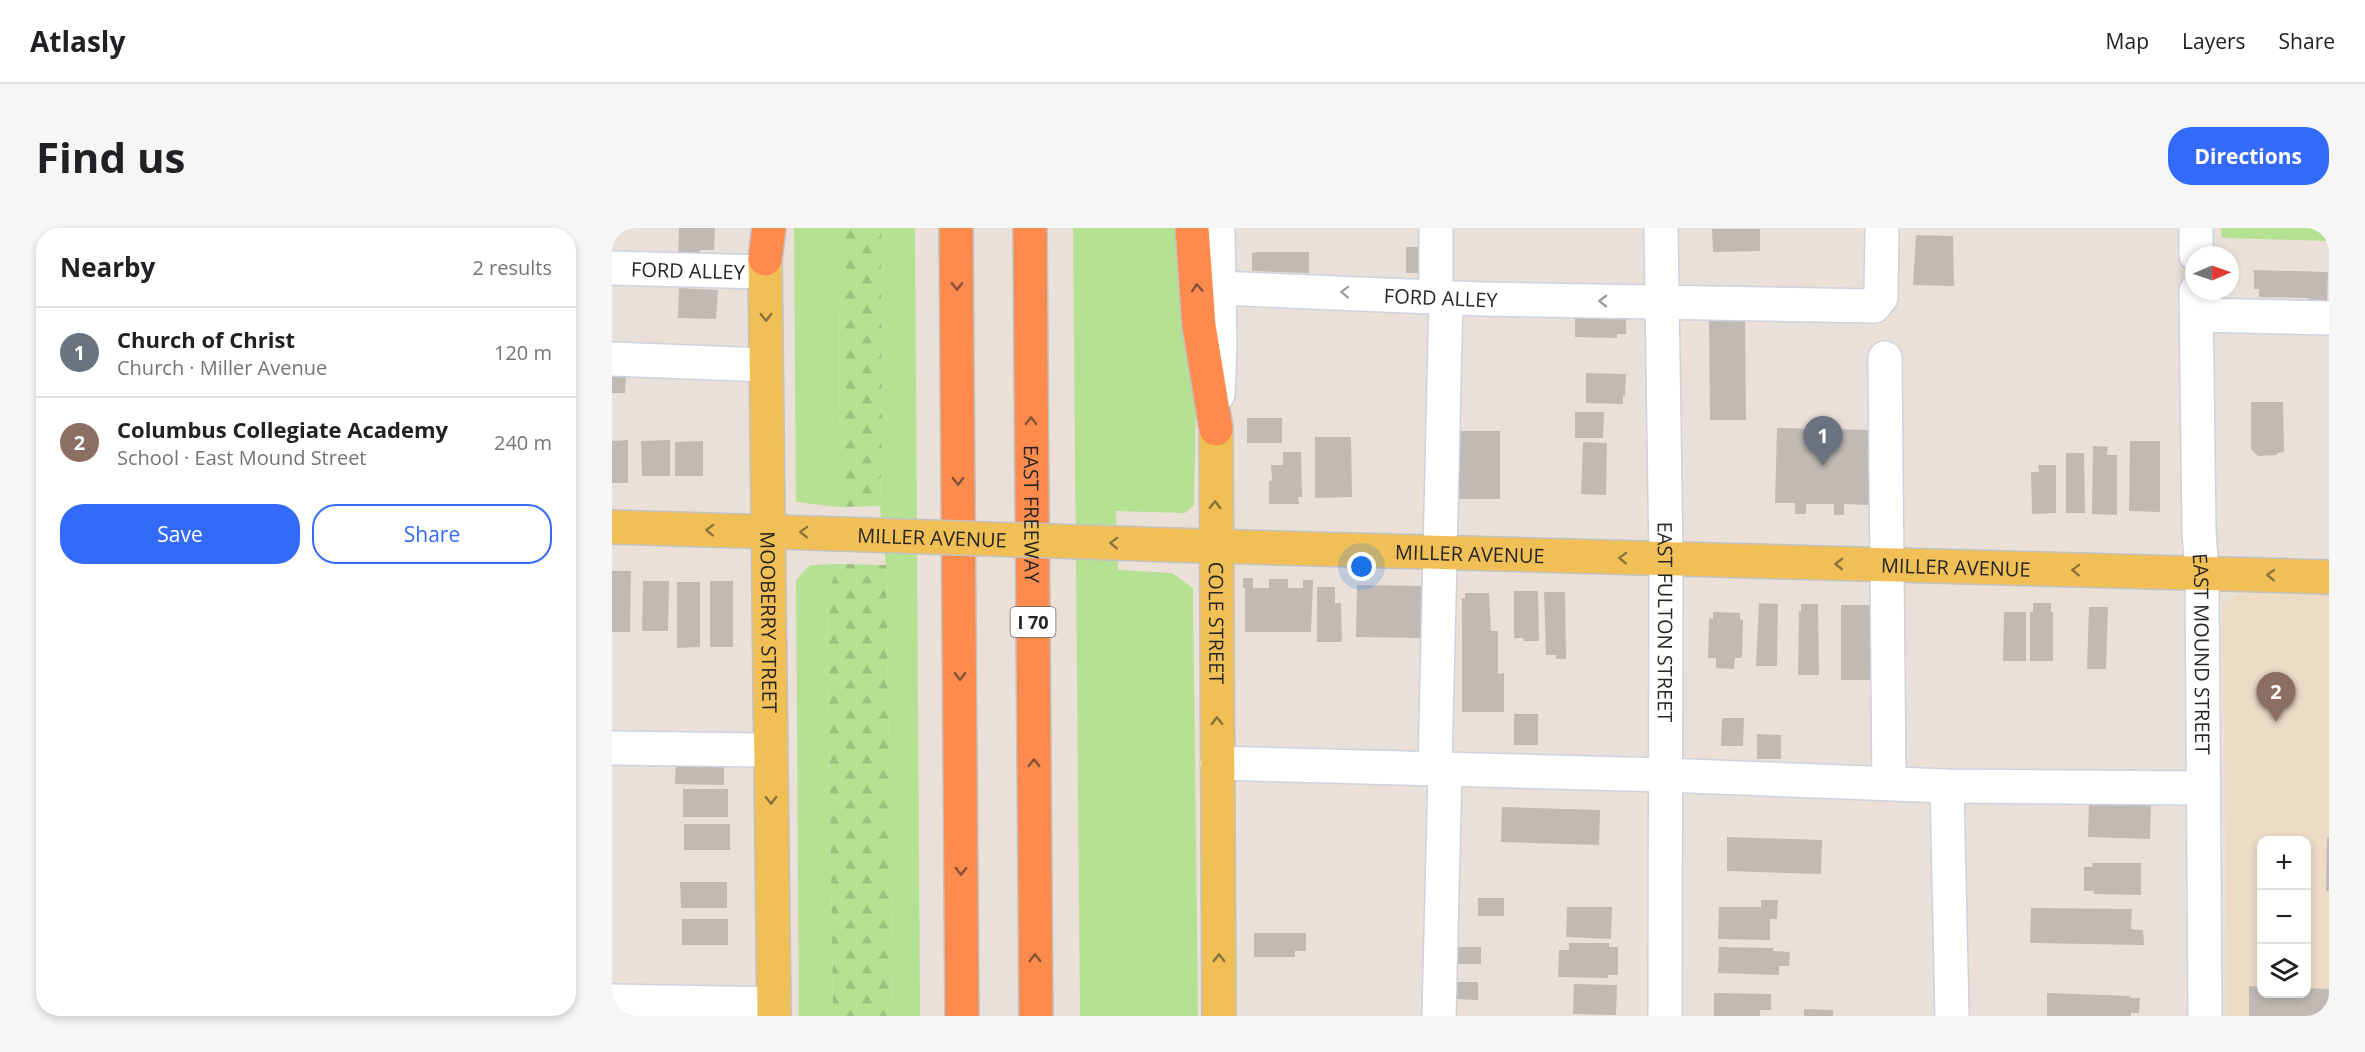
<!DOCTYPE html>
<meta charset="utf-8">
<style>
:root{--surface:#fff;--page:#f6f6f6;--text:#202124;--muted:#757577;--line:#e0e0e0;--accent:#346afa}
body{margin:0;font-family:"Open Sans",sans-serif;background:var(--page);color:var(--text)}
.controls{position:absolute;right:18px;bottom:18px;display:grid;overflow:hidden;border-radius:12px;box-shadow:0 3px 9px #0003}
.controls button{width:54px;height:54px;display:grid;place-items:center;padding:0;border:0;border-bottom:2px solid var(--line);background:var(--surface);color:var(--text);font:30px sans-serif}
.compass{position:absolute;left:1573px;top:18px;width:54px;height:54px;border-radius:50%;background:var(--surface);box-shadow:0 3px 9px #0003;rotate:88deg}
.you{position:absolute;left:750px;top:339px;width:21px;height:21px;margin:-15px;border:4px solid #fff;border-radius:50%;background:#1a73e8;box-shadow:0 0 0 9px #1a73e833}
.badge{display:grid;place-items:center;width:39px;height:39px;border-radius:50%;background:var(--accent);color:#fff;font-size:20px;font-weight:700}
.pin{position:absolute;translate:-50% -50px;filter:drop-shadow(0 2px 3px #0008)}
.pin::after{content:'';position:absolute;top:32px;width:21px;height:18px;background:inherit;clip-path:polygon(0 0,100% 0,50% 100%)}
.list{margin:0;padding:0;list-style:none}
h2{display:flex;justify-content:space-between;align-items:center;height:78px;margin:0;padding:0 24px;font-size:26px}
h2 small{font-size:20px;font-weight:400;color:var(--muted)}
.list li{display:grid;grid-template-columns:39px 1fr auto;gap:18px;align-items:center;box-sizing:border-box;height:90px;padding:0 24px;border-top:2px solid var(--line)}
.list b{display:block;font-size:22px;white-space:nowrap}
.list p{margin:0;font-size:20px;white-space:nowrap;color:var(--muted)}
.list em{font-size:20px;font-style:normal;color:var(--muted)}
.actions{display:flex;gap:12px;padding:18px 24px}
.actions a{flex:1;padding:14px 0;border:2px solid var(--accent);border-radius:24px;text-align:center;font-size:21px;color:var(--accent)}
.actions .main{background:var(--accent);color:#fff}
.icon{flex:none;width:33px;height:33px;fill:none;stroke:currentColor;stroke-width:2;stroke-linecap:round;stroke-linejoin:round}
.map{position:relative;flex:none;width:1717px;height:788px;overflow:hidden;border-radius:24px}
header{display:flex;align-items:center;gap:36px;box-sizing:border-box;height:84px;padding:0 30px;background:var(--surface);border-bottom:2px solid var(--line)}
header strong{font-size:28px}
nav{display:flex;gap:33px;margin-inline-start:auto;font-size:21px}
.intro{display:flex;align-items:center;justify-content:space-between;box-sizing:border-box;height:144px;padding:0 36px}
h1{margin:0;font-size:42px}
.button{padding:15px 27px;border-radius:24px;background:var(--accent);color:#fff;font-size:21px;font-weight:700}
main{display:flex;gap:36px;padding:0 36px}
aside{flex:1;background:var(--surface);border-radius:24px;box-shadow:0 3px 9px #0003}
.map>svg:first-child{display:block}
.education{fill:#ecdcc6;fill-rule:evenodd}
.grass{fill:#b4e192}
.forest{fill:url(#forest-firs)}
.building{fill:#c1bab4}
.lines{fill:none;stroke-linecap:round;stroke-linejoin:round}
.minor-casing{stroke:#cdd2e0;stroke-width:36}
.major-casing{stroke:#c2c2c2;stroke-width:36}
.highway-casing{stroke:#c2c2c2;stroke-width:36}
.minor{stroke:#fff;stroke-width:33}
.major{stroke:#f0bf56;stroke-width:33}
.highway{stroke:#fe8b4e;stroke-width:33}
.major-bridge-casing{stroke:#c2c2c2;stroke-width:36;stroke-linecap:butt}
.major-bridge{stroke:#f0bf56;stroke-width:33}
.oneway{stroke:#875338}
.oneway2{stroke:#9d9d9d}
.oneway3{stroke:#8b723e}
.labels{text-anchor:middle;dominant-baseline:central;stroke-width:6;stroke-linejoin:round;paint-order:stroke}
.shield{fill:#fff;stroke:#676767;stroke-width:1.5}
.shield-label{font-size:18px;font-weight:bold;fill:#262626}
.street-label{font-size:20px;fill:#262626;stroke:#fff}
</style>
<header>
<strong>Atlasly</strong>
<nav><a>Map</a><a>Layers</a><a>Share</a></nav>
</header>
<div class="intro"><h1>Find us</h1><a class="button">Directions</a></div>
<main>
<aside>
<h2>Nearby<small>2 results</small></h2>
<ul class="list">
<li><span class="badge" style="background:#6b7280">1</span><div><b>Church of Christ</b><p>Church · Miller Avenue</p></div><em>120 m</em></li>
<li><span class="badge" style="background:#8d6e63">2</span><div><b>Columbus Collegiate Academy</b><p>School · East Mound Street</p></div><em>240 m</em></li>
</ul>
<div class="actions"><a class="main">Save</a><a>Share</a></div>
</aside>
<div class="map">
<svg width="1717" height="788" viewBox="0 0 1717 788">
<defs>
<pattern id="forest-firs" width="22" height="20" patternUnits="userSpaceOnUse" patternTransform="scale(1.5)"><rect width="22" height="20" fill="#b4e192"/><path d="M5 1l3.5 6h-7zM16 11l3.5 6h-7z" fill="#9bc17e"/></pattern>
</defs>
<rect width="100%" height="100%" fill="#eae0d7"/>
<path class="education" d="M1633,363l84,2v423h-101l-6,-413zM1650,612h44v154h-44z"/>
<path class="grass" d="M182,0h45l1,279 -44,-5z
M269,0h34l5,788h-27l-7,-451 -6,-59 2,-68z
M461,0h109l14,169 -2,108 -9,8 -69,-2 2,59 54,3 21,15 5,428h-118z
M1609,0h108v13l-107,-3z
M227,336l-12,30 6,422h-34l-3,-436 14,-15z"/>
<path class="forest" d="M227,0h42l1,210 -2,68 -40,1z
M227,336l47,1 7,451h-60l-6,-422z"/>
<path class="building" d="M67,0h36l-1,22h-14v7l-22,-1z
M1100,1h48v22l-47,1z
M1304,7l37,1 1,50 -41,-1z
M794,19h15v26h-15z
M648,24h49v21l-57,-2v-18z
M1642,42l74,2 -1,33 -19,-1v-6l-49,-1v-8h-5z
M67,60l39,2 -2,29 -38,-1z
M963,85h51v21h-9v4l-42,-1z
M1133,88l1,104h-36l-1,-103z
M974,145l40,1 -1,22 -2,-1v9l-37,-1z
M0,148h14l-1,17h-13z
M1639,174h32l1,50 -7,1v2l-19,1 -7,-7z
M963,184h29l-1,26h-28z
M635,190h35v25h-35z
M1165,200l93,2 -1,75 -25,-1v11h-10v-11h-28v10h-11v-11h-20z
M841,203h47v68h-47z
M703,209h36l1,60 -37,1z
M16,212v43h-16v-42z
M58,212v36h-28l-1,-35z
M91,213v35h-28v-34z
M1518,213h30v71l-31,-1z
M971,214l24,1 -1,52 -25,-1z
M1481,218l15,1 -1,8h10v60l-25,-1z
M671,224h18l1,45h-4l1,7h-30v-24l3,1 -1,-16h12z
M1454,225h18l1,60h-19z
M1426,237h18v48l-24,1 -1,-42h8z
M0,343h19l-1,61h-18z
M631,350h10v10h16v-9h19v9h15v-8h10l-2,52h-66v-44h-2z
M31,353h26l-1,50h-26z
M98,353h23v66h-23z
M65,354h23v65l-23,1z
M745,357l66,1 -1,52 -66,-1z
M705,359h18v16h6l1,39h-25z
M902,363h24l1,50h-15l-1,-3h-9z
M932,364h21l1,67h-10v-4h-10z
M853,365h24l2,38h7v43l6,-1v39h-42v-114h3z
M1147,375l19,1 -1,62h-21z
M1421,375h18v9h2v49h-23v-49h3z
M1189,376h17l1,71h-21l1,-64h2z
M1229,377h36l-1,75h-35z
M1477,379h19l-2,62h-19z
M1101,384l27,1v6l3,1 -1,38h-7l-1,11 -18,-1v-10h-8l1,-40 4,1z
M1392,384h22v49h-23z
M902,486h24v31h-24z
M1110,490h22l-1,28h-22z
M1145,506l24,1v24h-24z
M64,528l48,1v28l-49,-1z
M71,561h45v28h-45z
M1477,574l62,2 -1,35 -62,-2z
M890,579l98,3 -1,35 -98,-3z
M72,596h46v26h-46z
M1115,609l95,3 -1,34 -94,-3z
M1715,609h2v54h-3z
M1480,635h49v32l-47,-1v-3h-10v-24h9z
M68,654h47v26h-46z
M866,670h26v18h-26z
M1149,672h17l-1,19h-7v21l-52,-1 1,-32h42z
M955,679h45l-1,32 -45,-2z
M1419,680l101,1 -1,20 12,1 1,15 -114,-2z
M70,691h46v26h-46z
M642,705h52v18h-11v6h-41z
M957,715h40v4h9v28h-10v3l-50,-1 1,-27h10z
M843,719h26v17h-26z
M1107,719l55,1 -1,3 17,1 -1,14h-10v9l-61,-2z
M842,754h24v18l-24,-1z
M962,756l43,1 -1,30 -43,-1z
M1637,758l13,1v7h44v-6l23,1v27h-80z
M1102,765l57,1v16h-11v6h-46z
M1435,765l84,3 -1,2h10l-1,15h-8v3h-84z
M1192,781l29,1v6h-29z"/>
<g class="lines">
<g class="minor-casing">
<g id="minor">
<path id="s1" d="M1049,0l5,331 -1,457"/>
<path d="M1584,0v27"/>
<path id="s2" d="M0,40l153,4"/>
<path id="s3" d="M607,60l262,11 393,7 7,-9 1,-69"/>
<path id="s4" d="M1584,63l3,240 3,42 3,443"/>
<path d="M824,68v-68"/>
<path d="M1585,87l132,3"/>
<path d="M1273,130l4,424"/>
<path d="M0,131l154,6"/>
<path d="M606,166l2,-48 -2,-118"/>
<path d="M0,520l159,2"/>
<path d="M605,535l447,12 283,11 255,2"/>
<path d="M823,541l11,-472"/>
<path d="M1335,558l5,230"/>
<path d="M0,773l162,3"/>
<path d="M827,788l6,-247"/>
</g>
</g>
<g class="major-casing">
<g id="major">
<path id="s5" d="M153,31l9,757"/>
<path id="s6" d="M604,201l3,587"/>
<path d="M0,299l228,7"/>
<path id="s7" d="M560,317l1157,32"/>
</g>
</g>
<g class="highway-casing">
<g id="highway">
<path d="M344,0l6,788"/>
<path id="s8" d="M418,0l6,788"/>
<path d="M580,0l7,98 17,103"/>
<path d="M153,31l4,-31"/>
</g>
</g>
<use href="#minor" class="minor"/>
<use href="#major" class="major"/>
<use href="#highway" class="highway"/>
<g class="major-bridge-casing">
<g id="major-bridge">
<path id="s9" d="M228,306l332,11"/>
</g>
</g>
<use href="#major-bridge" class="major-bridge"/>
</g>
<defs><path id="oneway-chevron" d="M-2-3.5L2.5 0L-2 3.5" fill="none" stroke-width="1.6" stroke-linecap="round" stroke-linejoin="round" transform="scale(1.5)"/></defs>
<g class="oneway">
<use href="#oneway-chevron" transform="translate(345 58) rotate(90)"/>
<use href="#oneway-chevron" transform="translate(585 60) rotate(-94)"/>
<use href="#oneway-chevron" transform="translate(419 193) rotate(-90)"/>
<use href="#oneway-chevron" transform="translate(346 253) rotate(90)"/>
<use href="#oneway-chevron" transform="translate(348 448) rotate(90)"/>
<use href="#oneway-chevron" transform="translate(422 535) rotate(-90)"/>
<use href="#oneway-chevron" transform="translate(349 643) rotate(90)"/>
<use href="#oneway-chevron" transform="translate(423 730) rotate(-90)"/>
</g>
<g class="oneway2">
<use href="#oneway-chevron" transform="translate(733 64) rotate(-178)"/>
<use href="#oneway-chevron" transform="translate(991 73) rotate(-179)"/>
</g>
<g class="oneway3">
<use href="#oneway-chevron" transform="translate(154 89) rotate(89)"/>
<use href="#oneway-chevron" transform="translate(603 277) rotate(-89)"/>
<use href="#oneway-chevron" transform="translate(98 302) rotate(-178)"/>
<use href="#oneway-chevron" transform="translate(192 304) rotate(-178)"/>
<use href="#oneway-chevron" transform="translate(502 315) rotate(-178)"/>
<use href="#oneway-chevron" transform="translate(1011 330) rotate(-178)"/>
<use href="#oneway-chevron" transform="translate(1227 336) rotate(-179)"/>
<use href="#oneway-chevron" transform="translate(1464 342) rotate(-178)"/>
<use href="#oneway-chevron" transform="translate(1659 347) rotate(-178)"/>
<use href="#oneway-chevron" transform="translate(605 493) rotate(-91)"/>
<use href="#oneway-chevron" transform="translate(159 572) rotate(89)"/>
<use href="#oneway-chevron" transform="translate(607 730) rotate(-90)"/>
</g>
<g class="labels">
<rect class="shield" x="398.5" y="379" width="45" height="30" rx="4.5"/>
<g class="shield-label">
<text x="421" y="394">I 70</text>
</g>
<g class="street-label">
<text stroke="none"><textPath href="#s2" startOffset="76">FORD ALLEY</textPath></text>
<text stroke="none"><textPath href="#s3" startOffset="222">FORD ALLEY</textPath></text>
<text stroke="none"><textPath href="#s8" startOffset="286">EAST FREEWAY</textPath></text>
<text stroke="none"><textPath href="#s9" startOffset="92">MILLER AVENUE</textPath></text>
<text stroke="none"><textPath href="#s7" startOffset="298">MILLER AVENUE</textPath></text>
<text stroke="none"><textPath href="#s7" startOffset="784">MILLER AVENUE</textPath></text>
<text stroke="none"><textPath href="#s5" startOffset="363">MOOBERRY STREET</textPath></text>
<text stroke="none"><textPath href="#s6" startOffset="194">COLE STREET</textPath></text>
<text stroke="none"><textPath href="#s1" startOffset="394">EAST FULTON STREET</textPath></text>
<text stroke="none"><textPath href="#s4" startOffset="363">EAST MOUND STREET</textPath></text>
</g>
</g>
</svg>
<div class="controls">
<button>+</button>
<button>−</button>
<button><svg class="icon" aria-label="layers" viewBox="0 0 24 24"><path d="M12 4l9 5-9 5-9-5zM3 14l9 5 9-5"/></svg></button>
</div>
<svg class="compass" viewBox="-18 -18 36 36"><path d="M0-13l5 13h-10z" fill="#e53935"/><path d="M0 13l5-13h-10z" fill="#757577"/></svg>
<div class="you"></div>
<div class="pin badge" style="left:1211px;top:238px;background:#6b7280">1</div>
<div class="pin badge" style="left:1664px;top:494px;background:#8d6e63">2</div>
</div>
</main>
